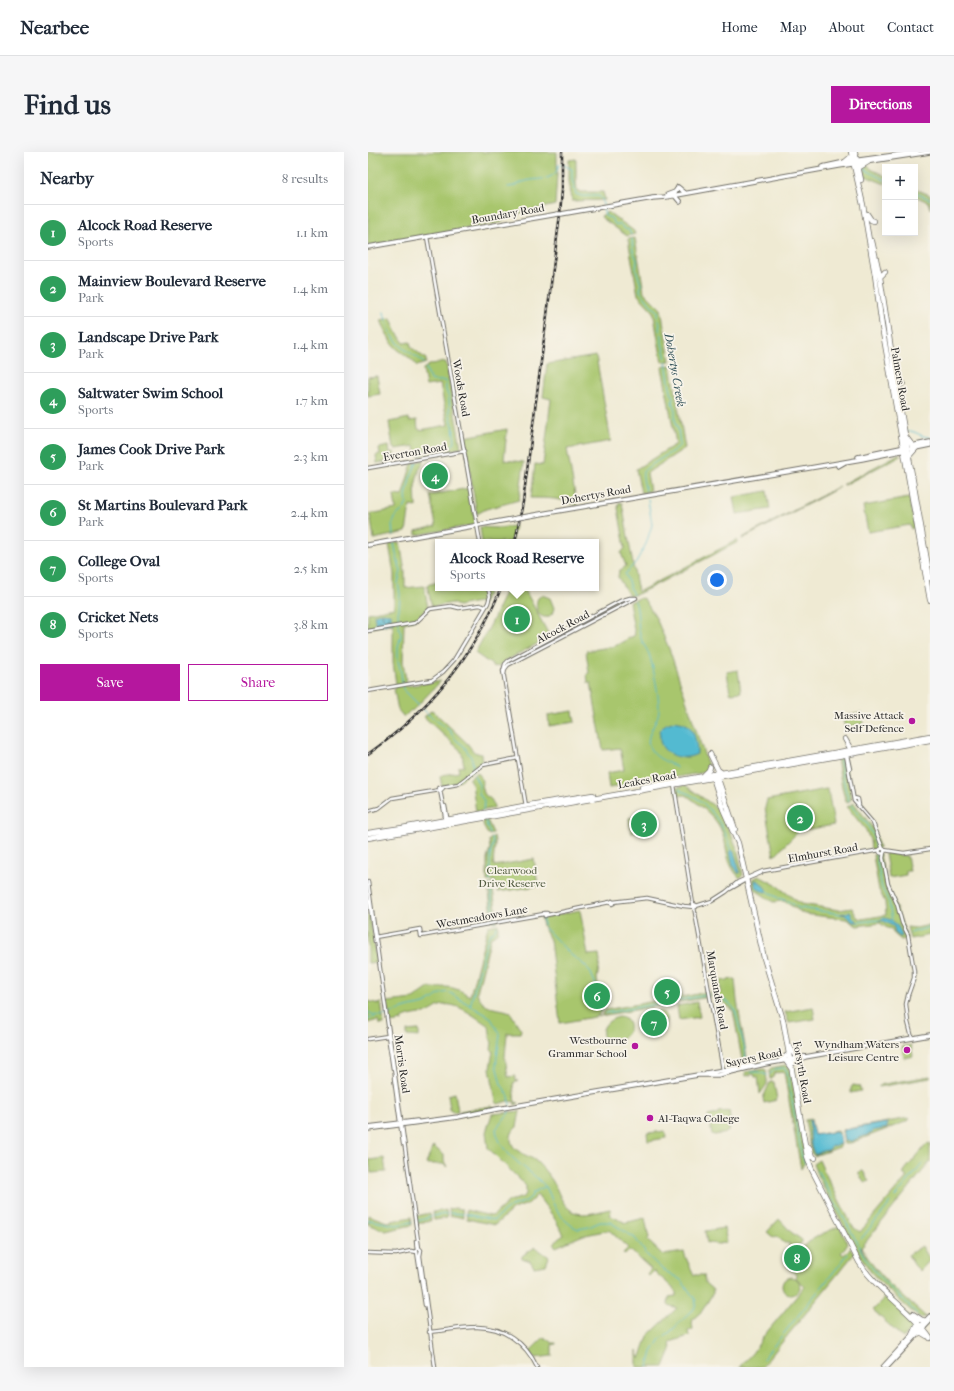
<!DOCTYPE html>
<meta charset="utf-8">
<style>
:root{--surface:#fff;--page:#f6f6f7;--text:#1f2937;--muted:#747a83;--line:#e0e1e3;--accent:#b5179e}
body{margin:0;font-family:"IM FELL French Canon",serif;background:var(--page);color:var(--text)}
.controls{position:absolute;right:12px;top:12px;display:grid;overflow:hidden;border-radius:0px;box-shadow:0 4px 16px #0002}
.controls button{width:36px;height:36px;display:grid;place-items:center;padding:0;border:0;border-bottom:1px solid var(--line);background:var(--surface);color:var(--text);font:20px sans-serif}
.you{position:absolute;left:349px;top:428px;width:14px;height:14px;margin:-10px;border:3px solid #fff;border-radius:50%;background:#1a73e8;box-shadow:0 0 0 6px #1a73e833}
.badge{display:grid;place-items:center;width:26px;height:26px;border-radius:50%;background:var(--accent);color:#fff;font-size:13px;font-weight:700}
.pin{position:absolute;translate:-50% -50%;border:2px solid #fff;box-shadow:0 1px 4px #0006}
.popup{position:absolute;left:67px;top:387px;width:164px;height:52px;box-sizing:border-box;display:grid;place-content:center;border-radius:0px;background:var(--surface);filter:drop-shadow(0 1px 3px #0005);font-size:13px;white-space:nowrap;color:var(--muted)}
.popup b{font-size:15px;color:var(--text)}
.popup::after{content:'';position:absolute;left:50%;top:100%;margin-left:-8px;border:8px solid transparent;border-top-color:var(--surface)}
.list{margin:0;padding:0;list-style:none}
h2{display:flex;justify-content:space-between;align-items:center;height:52px;margin:0;padding:0 16px;font-size:17px}
h2 small{font-size:13px;font-weight:400;color:var(--muted)}
.list li{display:grid;grid-template-columns:26px 1fr auto;gap:12px;align-items:center;box-sizing:border-box;height:56px;padding:0 16px;border-top:1px solid var(--line)}
.list b{display:block;font-size:15px;white-space:nowrap}
.list p{margin:0;font-size:13px;white-space:nowrap;color:var(--muted)}
.list em{font-size:13px;font-style:normal;color:var(--muted)}
.actions{display:flex;gap:8px;padding:12px 16px}
.actions a{flex:1;padding:9px 0;border:1px solid var(--accent);border-radius:0px;text-align:center;font-size:14px;color:var(--accent)}
.actions .main{background:var(--accent);color:#fff}
.map{position:relative;flex:none;width:562px;height:1215px;overflow:hidden;border-radius:0px}
header{display:flex;align-items:center;gap:24px;box-sizing:border-box;height:56px;padding:0 20px;background:var(--surface);border-bottom:1px solid var(--line)}
header strong{font-size:19px}
nav{display:flex;gap:22px;margin-inline-start:auto;font-size:14px}
.intro{display:flex;align-items:center;justify-content:space-between;box-sizing:border-box;height:96px;padding:0 24px}
h1{margin:0;font-size:28px}
.button{padding:10px 18px;border-radius:0px;background:var(--accent);color:#fff;font-size:14px;font-weight:700}
main{display:flex;gap:24px;padding:0 24px}
aside{flex:1;background:var(--surface);border-radius:0px;box-shadow:0 4px 16px #0002}
.map>svg:first-child{display:block}
.green{fill:#a8c66d;stroke:#6a784c}
.water{fill:#53bad1;stroke:#3f727e}
.lines{fill:none;stroke-linecap:round;stroke-linejoin:round}
.stream{stroke:#53bad1;stroke-width:1}
.minor-casing{stroke:#706e66;stroke-width:4.5}
.major-casing{stroke:#706e66;stroke-width:5.5}
.highway-casing{stroke:#706e66;stroke-width:6}
.minor{stroke:#fff;stroke-width:2.5}
.major{stroke:#fff;stroke-width:3.5}
.highway{stroke:#fff;stroke-width:4.5}
.rail-casing{stroke:#2b2b2b;stroke-width:2.5}
.rail{stroke:#f7f3e8;stroke-width:1;stroke-dasharray:3;stroke-linecap:butt}
.major-bridge-casing{stroke:#706e66;stroke-width:5.5;stroke-linecap:butt}
.major-bridge{stroke:#fff;stroke-width:3.5}
.poi-dot{fill:#b5179e;stroke:#f7f3e8;stroke-width:1.5}
.labels{text-anchor:middle;dominant-baseline:central;stroke-width:3.5;stroke-linejoin:round;paint-order:stroke}
.street-label{font-size:11px;fill:#2b2b2b;stroke:#f7f3e8}
.poi-label{font-size:11px;fill:#2b2b2b;stroke:#f7f3e8;text-anchor:end}
.park-label{font-size:11px;fill:#505a3f;stroke:#f7f3e8}
.water-label{font-size:12px;font-style:italic;fill:#37565d;stroke:#f7f3e8}
</style>
<header>
<strong>Nearbee</strong>
<nav><a>Home</a><a>Map</a><a>About</a><a>Contact</a></nav>
</header>
<div class="intro"><h1>Find us</h1><a class="button">Directions</a></div>
<main>
<aside>
<h2>Nearby<small>8 results</small></h2>
<ul class="list">
<li><span class="badge" style="background:#2e9e5b">1</span><div><b>Alcock Road Reserve</b><p>Sports</p></div><em>1.1 km</em></li>
<li><span class="badge" style="background:#2e9e5b">2</span><div><b>Mainview Boulevard Reserve</b><p>Park</p></div><em>1.4 km</em></li>
<li><span class="badge" style="background:#2e9e5b">3</span><div><b>Landscape Drive Park</b><p>Park</p></div><em>1.4 km</em></li>
<li><span class="badge" style="background:#2e9e5b">4</span><div><b>Saltwater Swim School</b><p>Sports</p></div><em>1.7 km</em></li>
<li><span class="badge" style="background:#2e9e5b">5</span><div><b>James Cook Drive Park</b><p>Park</p></div><em>2.3 km</em></li>
<li><span class="badge" style="background:#2e9e5b">6</span><div><b>St Martins Boulevard Park</b><p>Park</p></div><em>2.4 km</em></li>
<li><span class="badge" style="background:#2e9e5b">7</span><div><b>College Oval</b><p>Sports</p></div><em>2.5 km</em></li>
<li><span class="badge" style="background:#2e9e5b">8</span><div><b>Cricket Nets</b><p>Sports</p></div><em>3.8 km</em></li>
</ul>
<div class="actions"><a class="main">Save</a><a>Share</a></div>
</aside>
<div class="map">
<svg width="562" height="1215" viewBox="0 0 562 1215">
<rect width="100%" height="100%" fill="#f7f3e8"/>
<filter id="ink" filterUnits="userSpaceOnUse"><feTurbulence type="fractalNoise" baseFrequency=".025" numOctaves="2"/><feDisplacementMap in="SourceGraphic" scale="8" xChannelSelector="R" yChannelSelector="G"/><feConvolveMatrix kernelMatrix="1 2 1 2 8 2 1 2 1" color-interpolation-filters="sRGB"/></filter>
<filter id="wash" filterUnits="userSpaceOnUse"><feTurbulence type="fractalNoise" baseFrequency=".012" numOctaves="4" result="noise"/><feDisplacementMap in="SourceGraphic" scale="16" xChannelSelector="R" yChannelSelector="G"/><feGaussianBlur stdDeviation="0.9" result="paint"/><feColorMatrix in="noise" values="0 0 0 0 0 0 0 0 0 0 0 0 0 0 0 0 0 1.4 0 .05"/><feComposite in="paint" operator="in"/></filter>
<g filter="url(#wash)">
<rect width="100%" height="100%" fill="#efead3"/>
<path class="green" d="M0,0h189v22l-2,31 -49,11 -4,6 -134,24z
M208,7v22l1,8 3,3h23l2,8 -33,1 -3,-20v-21z
M498,13h2l3,4 14,7v8l-20,-8 -1,-7z
M547,37l15,6v14l-2,-7 -13,-6z
M240,60l26,19 1,3 -8,2 -25,-18 -1,-2z
M267,86l9,54 17,17 9,52 -8,1 -9,-51 -15,-16 -10,-56z
M23,166l5,13 8,12 6,-1 1,5 15,12v4l-9,3c-5,-7 -13,-12 -20,-17 -8,-8 -12,-19 -16,-29z
M228,204l15,85 -44,8 10,57c-14,-8 -30,-8 -46,-8l4,-34 8,1 8,-66 -8,-2 4,-33z
M78,210l15,86 -44,8 -2,-10 -20,3v-1h-2l-4,-26 20,-4v3l8,-1 1,9 2,1 28,-5 -8,-41 -14,2 -3,-17 8,-5z
M303,213l14,83 -38,25 3,18 -9,2 -5,-24 40,-25 -14,-77z
M9,224l3,18 -12,2v-19z
M139,277l-3,31 20,2 -5,38 -33,9 -9,5 -13,-76 1,-1z
M21,294l1,7 4,-1v4l-8,1v5l-9,1 -1,-8 4,-1 -1,-6z
M531,302l1,2 -56,29 -1,-1z
M56,308l-5,10 -4,16 1,21 -6,-1 -4,26 -32,7 -4,-25 26,-5 -2,-14 8,1 10,-33z
M472,334v1l-98,52v-1z
M101,336l6,35 -1,2 -58,10v-4l20,-5 -6,-32 1,1z
M399,339l3,18 -33,5 -3,-17z
M541,346l6,29 -4,2 -1,-4 -42,7 -5,-26z
M251,350l3,1 16,89 99,-52 1,2 -100,52 -9,2 -11,-19 1,-6 7,-5 -5,-13 4,-5 -7,-40z
M147,374l-4,16h-29l-2,-15 18,1z
M32,390l5,30v16l19,-2 4,22 -13,12 -11,3 -1,39 4,24 34,-5 -29,30 -1,-1 -7,7 -6,-7 -4,-21 2,-5 -3,-21v-39l-24,4 -1,-1v-14l26,-5v-34l-5,-30z
M70,430v6h48l2,7 -2,1 -3,8 -5,-2 -20,4 -6,-3 -20,4 -5,-22z
M139,436h17l26,49 -47,25 -3,4 -8,1v-2l-17,-12 17,-31z
M174,443l8,3 4,10 -2,6c-11,10 -19,-6 -14,-16z
M273,446l3,1 12,19 14,33 39,118 -2,3 -98,16 -2,-15 17,-3 -4,-22 -17,2 -12,-67h-3l-1,-9 2,-1 -3,-22 29,-5 20,-11 -6,-33z
M370,518l3,22 -11,1 -3,-21z
M64,558l35,33 7,9 7,2 1,9 -24,19 -16,4 -2,-9 2,-2 17,-3 -1,-5 6,-1 -2,-12 -2,-4 -36,-33z
M205,559l2,11 -26,4 -1,-11z
M493,561l2,11 -18,3 -2,-7 1,-4z
M469,606h5l2,2 8,38 -4,5 -2,-1 -4,-14z
M109,620c7,6 4,13 7,21 4,7 8,2 10,15l-18,4 -4,-28 -3,-5z
M317,633l36,26 16,37 6,27 -3,3c-18,-17 -10,-35 -22,-54 -8,-12 -21,-21 -32,-29l-9,1 -2,-8z
M458,637l2,1 6,35 -35,6 -25,25 -9,-48 2,-8z
M485,651l2,1 18,24 6,19 -1,2 -7,1 -1,-10 -4,-10 -19,-23z
M287,661l2,15 -10,3 -16,2 -2,-15z
M115,668h4l6,13 -4,2c-3,-2 -7,-11 -6,-15z
M126,684c3,11 -2,20 0,30l40,-7 4,27 -40,6 -3,-11h-8v-22l3,-11 -1,-8z
M511,701l1,2 7,34 10,21 10,29 -6,1 -8,-7 -1,-4 -5,-1 -7,-5 -23,3 -11,-7 -42,-5 -20,-13 -11,1 -3,-2 -16,-11 -2,-7 1,-3 6,-3 17,9 25,19 38,6 13,-2 5,9 5,2 24,-4 -1,-13 -6,-12 -6,-35z
M518,701l21,3 3,15h-4v4l-17,3 -4,-24z
M124,732l6,37 -5,1 -5,-37z
M212,758l8,45 11,-1 1,8 -3,17 5,31 -1,3 -3,1 1,3 3,-2 3,-5 50,-9 -2,-14 26,-4 3,14 25,-5 2,5 -149,26 -10,-83 -7,-14 -2,-8z
M2,762l6,48 -8,1v-47z
M130,772v8l-7,5 -14,55c6,20 19,14 33,20l11,18 -1,3h-13l-2,24 3,20 7,-1 1,5h2l-5,3 2,18 4,1 -4,2v-3l-6,-1 -11,3 -2,-2 -6,-34 3,-17 -2,-2 1,-7 -1,-1 -2,-15c-13,-8 -31,-24 -46,-21 -6,1 -9,5 -14,7 -9,3 -18,2 -27,7v2l-12,2 -3,-21 26,-3 17,-12c6,3 9,0 15,0 10,0 18,5 25,9l18,-70z
M562,773v10l-20,4 -3,-12 9,1z
M367,827l2,22 11,63 -5,1 -10,-55 -17,-13h-4l-1,-5 5,-1 4,2 1,-2 -1,-10z
M0,849l11,3 2,-2 3,22h-5l-1,-4 -10,3z
M329,850l3,15 -21,3 -2,-14z
M445,855l2,12 -26,4 -4,-11z
M289,859c19,1 9,25 -10,24 -12,-8 -1,-21 10,-24z
M252,865c19,4 6,28 -12,25 -13,-10 0,-24 12,-25z
M51,878v7l-12,-1v-5z
M543,893l2,11 -9,2 -2,-11z
M418,913l4,3 16,92 -5,9 -17,-97 -9,1 -3,6h-2l-1,-9 2,-2z
M396,917l2,1 1,14 -7,10 -2,-17h-3l-1,-3 -8,2 -1,-4z
M562,924v2l-51,9v-2z
M402,930h4l3,18 -13,3 -1,-5z
M485,933l6,1 2,5 -10,2v-5z
M87,941l3,18 -6,1 -2,-3 -2,-14z
M124,954l4,2 -33,6 -3,-3z
M152,959l-3,16c-6,4 -8,12 -4,19 5,7 16,10 23,15 5,5 12,13 16,19 7,11 9,26 22,32 11,5 25,-1 36,-3l1,5h-1l1,2 15,7h2v-1l17,-4 4,20 -2,2 16,15 21,-3 2,6 8,17h10l1,8 8,7v3l-11,18 -9,8 -1,5 1,5 -5,2 1,5 -19,6 1,8 -7,17h-27v-17l3,9 8,-23 29,-28 -9,-3 1,-8 7,-1v-5l-22,-20 -5,5 -2,-2 4,-5 -21,-19 -5,5 -2,-2 5,-5 -19,-18 -28,6 -25,11 -2,-2 4,-6 6,-4 -11,-19 -16,-21 -9,9 -15,5 -18,16 -28,-6 -1,-9 25,6 3,-1 15,-14 14,-4 3,-3v-8l-38,-38 -2,-16 6,-18z
M361,959c1,9 4,23 -8,23 -4,0 -6,2 -9,0l-4,-18 9,-2 1,-2z
M541,966l1,1 -2,2 -60,23h-4l-2,-14z
M443,967l3,16 23,-4 2,1 2,12 -1,3 -26,9 -3,-3 -6,-33z
M297,979l1,7 -18,3 -1,-8z
M562,991v19l-69,86 14,20 13,15 38,34 -7,1 -35,-32 -13,-14 -14,-21 -39,-74 -5,-13 6,-4 4,9 30,58 7,5 46,-54v-2l-3,-2 2,-4 22,-26z
M65,994l11,9v6l3,6 -4,-3h-17z
M16,1006l2,14 -15,1 -2,-13z
M495,1019l6,10 -4,2 -6,-9v-2z
M87,1056l7,1 1,9 -8,-2 -5,1 -1,-8z
M78,1058l1,8 -13,2 -1,-8z
M62,1061l1,8 -14,3 -1,-8z
M0,1063l19,7 24,-5 1,8 -26,6 -18,-7z
M411,1067l12,13 11,8v2l-9,9 -4,-3v-5h-5l-7,-7 -3,2 -7,-6z
M471,1074l9,18 -7,9 3,2 6,-7 4,6 -92,113h-23c9,-9 17,-17 23,-29l43,-52 -9,-8 1,-3 -11,-9c10,-12 19,-23 32,-30 7,-4 14,-6 21,-10z
M356,1076l3,14 -8,2 -12,-1 -2,-12z
M554,1094l8,14 -10,11 -5,-5 -7,-11z
M167,1095l14,10 -3,8 -12,2 -4,-6 -8,-3v-2z
M414 1134a9 9 0 1 1 18 0a9 9 0 1 1-18 0Z
M519,1144l28,26 1,2 -13,14 -30,-28z
M176,1185l8,6h4v1l-4,1v11l-17,2 -5,-7z"/>
<path class="water" d="M13,461l3,7 -2,-7 8,1 3,9h-3l-2,-4 1,-2 -1,-1 -1,3 1,5 -7,1 -3,-7 2,6 -4,1 -2,-10z
M307,569c2,1 6,1 9,2 11,4 13,21 13,31 -13,7 -33,3 -37,-13 0,-3 0,-7 -1,-10l7,-7z
M364,698l2,2 6,20 -1,2 -6,-9 -3,-13z
M387,728l4,1 7,8v3c-7,-1 -12,-5 -11,-12z
M482,760l3,6 5,4h-5l-8,-7 -5,-1z
M515,766c11,1 16,8 19,18l-2,1 -5,-4 -1,-6 -10,-6h-6z
M441,968l2,1 3,14 23,-3 3,4v8l-7,2 -5,4 -6,1 -5,3h-3l-3,-9z
M519,971v5l-15,3v2l-21,8h-7l-1,-11z"/>
<g class="lines">
<path class="stream" d="M199,15l5,2v10l4,15 6,2h17l3,3 1,6
M495,16l8,5 14,7
M140,35c6,0 10,-3 15,-5 10,-4 22,-1 30,-7 4,-3 5,-7 6,-11l7,2
M547,41l15,6
M235,56l2,8 6,2 4,6 6,1 4,4 4,1 2,5
M264,87l1,12 4,9 -1,9 5,16 -1,6 11,14 7,6v7l2,6 -1,5 3,7v7l3,12 5,33 3,10 -1,4 3,8v10l3,9 2,16c-5,6 -36,23 -37,27 -1,6 2,14 3,19
M16,160c2,11 7,24 15,32 7,8 18,11 25,19
M539,279c9,-1 14,7 23,6
M52,303c9,-10 26,-3 35,-12l-2,-18 -3,-10 -1,-17 -3,-8v-9c-5,-1 -11,1 -16,-1l-4,-12
M25,383l-1,-10 4,-9 8,-7 3,-6 -1,-7 4,-18 7,-16
M26,391l3,15 4,13 -3,12 2,11 -1,15 -1,4 1,11
M265,443l-8,-21 11,-12 10,-18 6,-19 -4,-26
M267,449c4,11 2,22 5,33 1,8 6,13 9,20 4,12 10,41 10,54 1,13 -14,25 -10,38 4,11 16,15 26,20l1,2
M31,475l2,8 -3,12v14l3,11 2,17 26,26 20,15 7,10 8,6 8,13 1,7 -1,5
M472,608l5,28 4,13
M106,623l5,10v9l5,7 -1,10
M312,637l1,2c28,8 43,35 51,60
M483,653l9,12 6,5 7,13 2,13
M117,668l5,14
M508,702l6,34 7,14 3,19
M122,729v-25l3,-12 -1,-6
M122,733l5,37
M397,738l13,8 10,3 11,7 42,6
M174,766l3,10 26,27 10,7 9,9 5,12 6,28
M490,770l21,-2
M542,781l20,-6
M344,843c8,1 19,8 23,15l10,39 1,14
M102,854l18,-68 2,-4 5,-4 1,-4
M0,860c14,9 24,0 38,-4 6,-2 12,-2 18,-4 11,-4 20,-19 32,-7l34,20 10,17 -4,31 5,19 8,12 1,9
M237,861l103,-18
M0,867l7,-2
M383,920h7l9,3
M402,922l5,-5 9,-1 3,3 15,85 3,7
M142,956l-2,6 -12,15c3,26 33,39 49,57 4,5 6,12 8,17 5,11 14,21 25,26l11,-2 11,-5h10l25,16 12,17 15,14 19,11 14,19 1,4 -2,6 -24,23 -10,7 -8,13 -4,15
M449,1018l41,74
M527,1045l28,-34
M81,1061l14,1
M97,1062l29,6 17,-14 15,-5 5,-4 2,-4 6,-4 6,-2
M65,1064l14,-2
M0,1068l28,5 16,-3
M49,1069l14,-4
M493,1087l30,-37
M491,1094c14,31 37,45 59,69
M453,1136l27,-34
M561,1174l1,1
M395,1207l56,-69"/>
</g>
</g>
<g filter="url(#ink)">
<g class="lines">
<g class="minor-casing">
<path id="minor" d="M59,85l53,305
M0,316l97,-17
M0,479l47,-8 15,-14 21,-3 8,2 21,-3 5,2
M136,523l1,-6 3,-4 128,-67h-6l-10,3 -112,60 -3,3 -2,7 23,135
M0,539l64,-11 11,-8 11,-12 34,-57 2,-7 -2,-8
M478,603l8,46 19,22 10,26
M479,603l3,14
M306,633l19,119
M73,635l2,1 -2,2 -2,-2z
M74,635l16,-3 25,-19 35,-7
M72,638l5,26 -1,4
M486,646l4,1 1,6
M77,654l2,11 2,3
M0,659l11,-3 13,-10 48,-8
M511.5 699a2.5 2.5 0 1 1 5 0a2.5 2.5 0 1 1-5 0Z
M516,698l20,3 26,-4
M516,700l-1,6 5,26 9,20 5,19 6,12 6,36v7l-6,17 -2,9 2,18 4,16
M0,730l51,366
M362,737l19,-11 12,-5
M358,740l12,-10 25,-11 117,-21
M1,748l6,42
M244,749l2,2 -2,1 -2,-1z
M245,750l34,-4 37,8 10,1
M326,752l2,1v2l-3,-1z
M328,754l16,-5 14,-9
M326,755l29,163
M176,761h3v2l-2,1z
M179,763l63,-13
M53,784l123,-22
M7,785l45,-8 1,7
M19,877l6,40
M0,887l20,-3
M26,926l9,66
M48,1089l1,11
M51,1096l2,2 -1,6 15,111
M49,1100l8,53
M0,1101l28,1 15,-3 6,1
M61,1180c15,-1 31,-5 46,-5 28,-1 51,16 62,40"/>
</g>
<g class="major-casing">
<path id="major" d="M454,15l23,-5 72,-10
M310,35l6,5
M299,43l8,-3 2,-3
M307,44l5,6
M284,46l14,-1 173,-31 91,-14
M193,62l92,-16
M0,95l190,-33
M543,294l19,-4
M490,305l47,-10
M470,314l7,-4
M155,365l339,-58 68,-14
M0,393l150,-27
M338,921l47,-8
M0,975l49,-6
M0,977l90,-12 39,-8 201,-34h20l47,-11 165,-29
M515,1215l47,-51
M519,1215l43,-46"/>
</g>
<g class="highway-casing">
<path id="highway" d="M483,0l12,53 12,70 7,52 48,273
M487,0l6,28
M477,10l7,-6
M490,16l10,-6
M499,62l4,6 3,1
M504,89l8,36 17,112 33,189
M512,125l5,-5
M529,237l6,-6
M538,285l6,8
M541,304l7,-8
M477,587l6,11
M342,602l8,16 3,2
M348,621l19,56
M344,622l11,35 15,34 26,115 19,62 24,136 5,14 47,92c19,30 51,47 71,76
M336,623l5,-5 1,-3
M274,635l288,-51
M0,681l34,-5 127,-23 64,-10
M0,686l562,-98
M422,895l6,10
M413,908l8,-6
M418,909l5,7
M426,911l2,-2 8,-4
M441,995l3,10 3,1
M545,1162l9,6 4,1
M551,1181h3l5,3
M543,1185l7,-15"/>
</g>
<use href="#minor" class="minor"/>
<use href="#major" class="major"/>
<use href="#highway" class="highway"/>
<g class="rail-casing">
<path id="rail" d="M147,390l8,-40 37,-288 2,-24v-38
M0,602c59,-41 106,-98 133,-166"/>
</g>
<use href="#rail" class="rail"/>
<g class="major-bridge-casing">
<path id="major-bridge" d="M190,62h3
M150,366l5,-1"/>
</g>
<use href="#major-bridge" class="major-bridge"/>
</g>
</g>
<g class="poi-dot">
<circle cx="544" cy="569" r="4"/>
<circle cx="267" cy="894" r="4"/>
<circle cx="539" cy="898" r="4"/>
<circle cx="282" cy="966" r="4"/>
</g>
<g class="labels">
<g class="street-label">
<text transform="translate(140 62) rotate(-10)">Boundary Road</text>
<text transform="translate(532 227) rotate(80)">Palmers Road</text>
<text transform="translate(93 236) rotate(80)">Woods Road</text>
<text transform="translate(47 300) rotate(-10)">Everton Road</text>
<text transform="translate(228 343) rotate(-10)">Dohertys Road</text>
<text transform="translate(195 475) rotate(-28)">Alcock Road</text>
<text transform="translate(279 628) rotate(-10)">Leakes Road</text>
<text transform="translate(455 701) rotate(-10)">Elmhurst Road</text>
<text transform="translate(114 765) rotate(-10)">Westmeadows Lane</text>
<text transform="translate(349 838) rotate(80)">Marquands Road</text>
<text transform="translate(386 906) rotate(-12)">Sayers Road</text>
<text transform="translate(34 912) rotate(82)">Morris Road</text>
<text transform="translate(434 920) rotate(80)">Forsyth Road</text>
</g>
<g class="poi-label">
<text x="536" y="563">Massive Attack<tspan x="536" dy="13">Self Defence</tspan></text>
<text x="259" y="888">Westbourne<tspan x="259" dy="13">Grammar School</tspan></text>
<text x="531" y="892">Wyndham Waters<tspan x="531" dy="13">Leisure Centre</tspan></text>
<text x="290" y="966" text-anchor="start">Al-Taqwa College</text>
</g>
<g class="park-label">
<text x="144" y="718">Clearwood<tspan x="144" dy="13">Drive Reserve</tspan></text>
</g>
<g class="water-label">
<text transform="translate(307 218) rotate(80)">Dohertys Creek</text>
</g>
</g>
</svg>
<div class="controls">
<button>+</button>
<button>−</button>
</div>
<div class="you"></div>
<div class="pin badge" style="left:149px;top:467px;background:#2e9e5b">1</div>
<div class="popup"><b>Alcock Road Reserve</b>Sports</div>
<div class="pin badge" style="left:432px;top:666px;background:#2e9e5b">2</div>
<div class="pin badge" style="left:276px;top:672px;background:#2e9e5b">3</div>
<div class="pin badge" style="left:67px;top:324px;background:#2e9e5b">4</div>
<div class="pin badge" style="left:299px;top:840px;background:#2e9e5b">5</div>
<div class="pin badge" style="left:229px;top:844px;background:#2e9e5b">6</div>
<div class="pin badge" style="left:286px;top:871px;background:#2e9e5b">7</div>
<div class="pin badge" style="left:429px;top:1106px;background:#2e9e5b">8</div>
</div>
</main>
